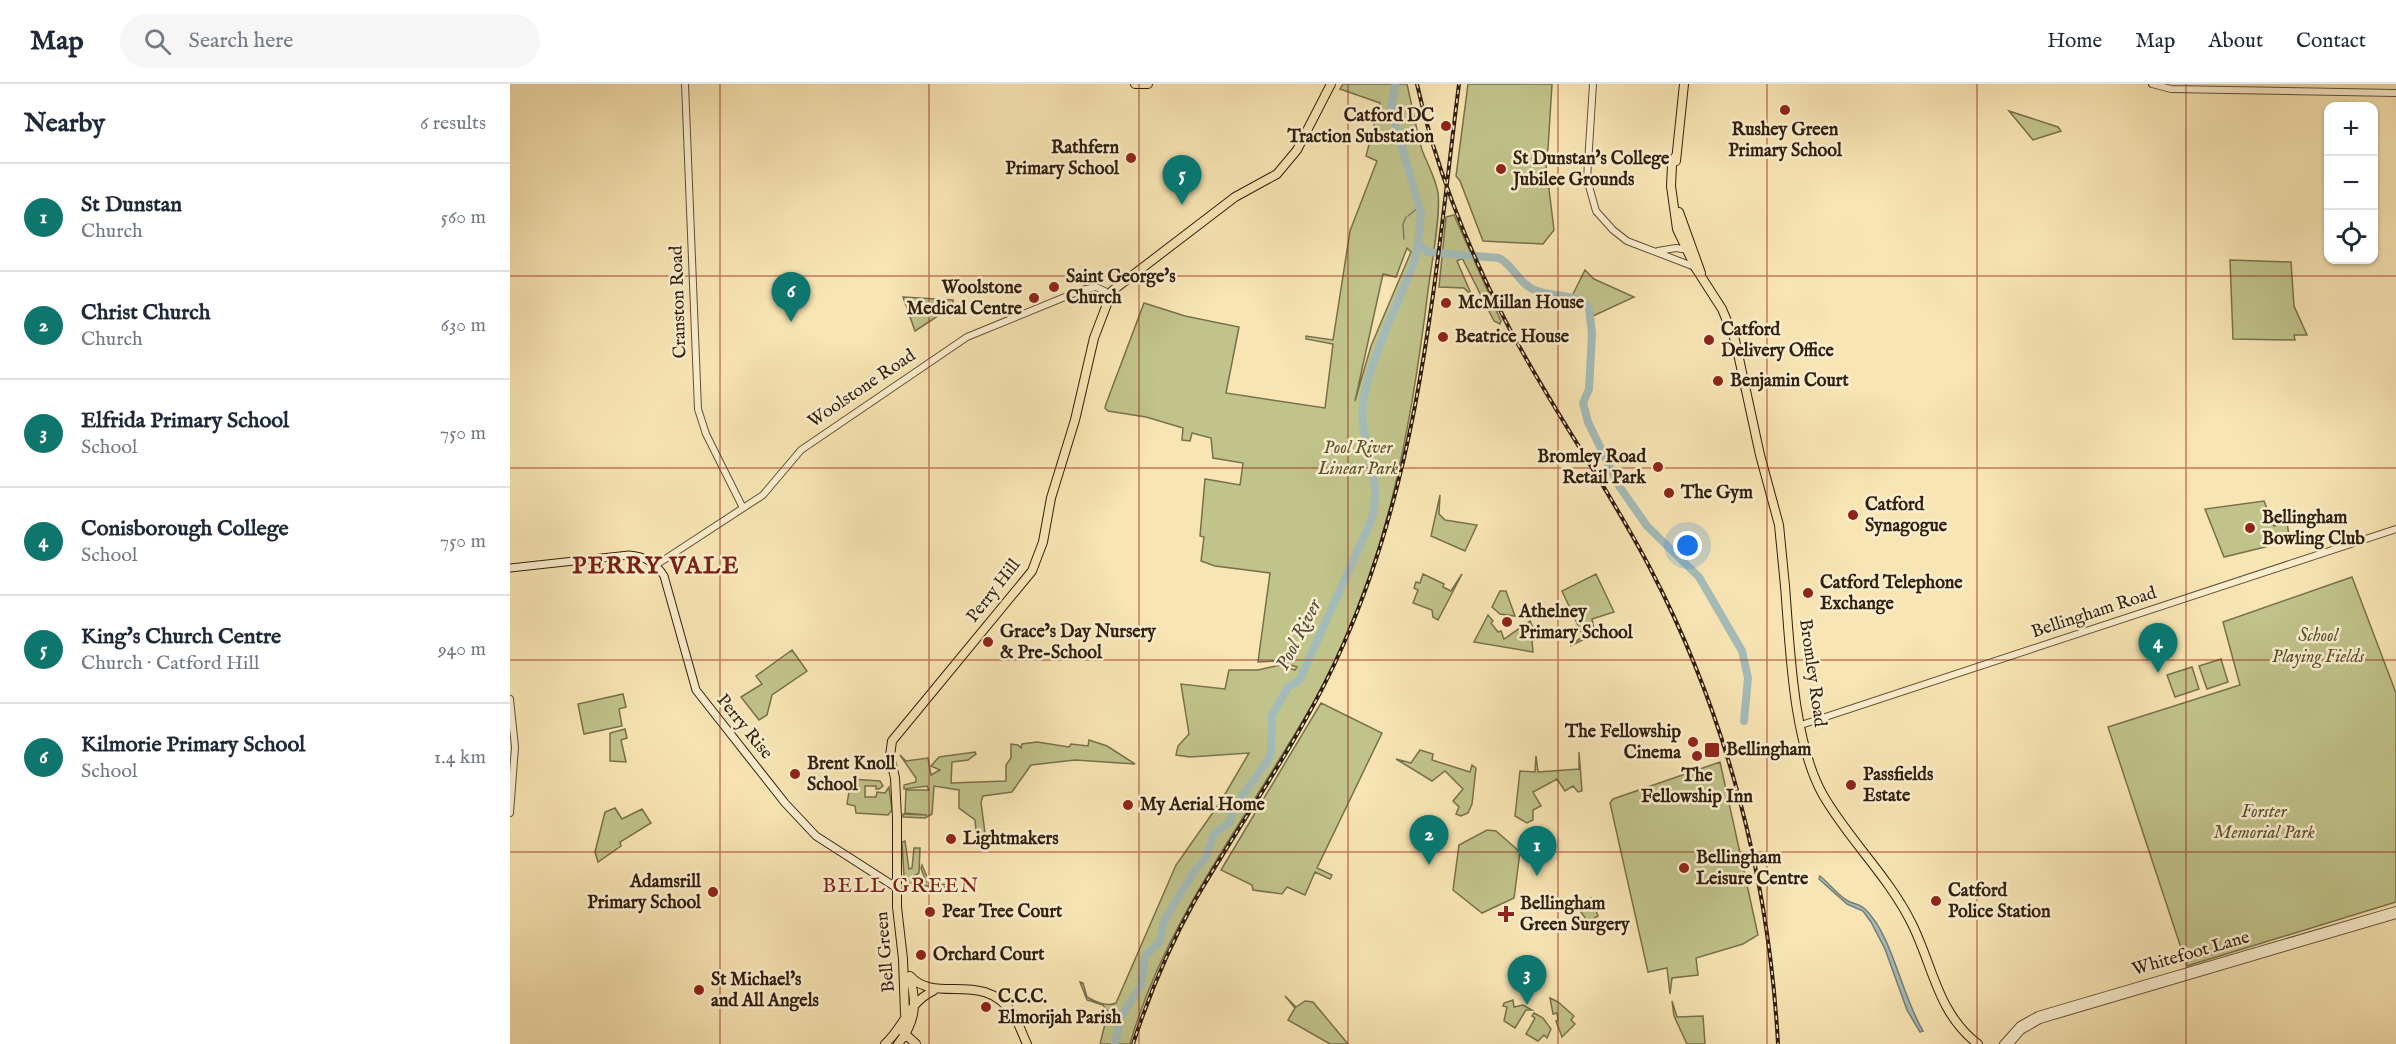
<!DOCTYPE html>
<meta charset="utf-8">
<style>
:root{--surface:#fff;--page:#f6f6f7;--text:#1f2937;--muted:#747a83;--line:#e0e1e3;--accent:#0f766e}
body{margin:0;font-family:"IM FELL English",serif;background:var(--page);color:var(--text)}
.controls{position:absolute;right:18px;top:18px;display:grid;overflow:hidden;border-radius:12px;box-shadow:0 2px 4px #0004}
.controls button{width:54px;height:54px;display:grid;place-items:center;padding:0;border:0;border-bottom:2px solid var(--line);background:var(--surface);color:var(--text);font:30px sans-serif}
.you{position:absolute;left:1178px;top:462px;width:21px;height:21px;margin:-15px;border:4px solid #fff;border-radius:50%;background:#1a73e8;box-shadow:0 0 0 9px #1a73e833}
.badge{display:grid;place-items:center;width:39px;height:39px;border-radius:50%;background:var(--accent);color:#fff;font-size:20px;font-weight:700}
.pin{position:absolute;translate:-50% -50px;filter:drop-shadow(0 2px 3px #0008)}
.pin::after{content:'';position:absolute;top:32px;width:21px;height:18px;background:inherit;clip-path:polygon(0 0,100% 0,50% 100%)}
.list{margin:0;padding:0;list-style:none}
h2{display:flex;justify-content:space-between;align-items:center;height:78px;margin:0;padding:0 24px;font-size:26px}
h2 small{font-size:20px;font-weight:400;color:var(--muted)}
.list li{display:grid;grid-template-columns:39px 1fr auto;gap:18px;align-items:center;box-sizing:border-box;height:108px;padding:0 24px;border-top:2px solid var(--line)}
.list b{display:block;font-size:22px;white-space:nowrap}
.list p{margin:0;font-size:20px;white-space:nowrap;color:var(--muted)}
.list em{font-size:20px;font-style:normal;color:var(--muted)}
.icon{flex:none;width:33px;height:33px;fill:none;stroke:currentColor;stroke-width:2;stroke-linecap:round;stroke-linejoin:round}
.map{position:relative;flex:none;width:1886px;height:960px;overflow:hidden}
header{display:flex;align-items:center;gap:36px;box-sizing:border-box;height:84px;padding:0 30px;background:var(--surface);border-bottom:2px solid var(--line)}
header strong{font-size:28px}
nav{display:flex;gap:33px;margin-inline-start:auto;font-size:21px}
.search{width:420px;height:54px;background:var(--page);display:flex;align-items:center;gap:15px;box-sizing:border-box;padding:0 21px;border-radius:33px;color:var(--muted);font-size:22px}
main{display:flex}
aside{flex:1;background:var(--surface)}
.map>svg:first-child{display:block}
.green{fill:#c0c38a;stroke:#78704c;stroke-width:1.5;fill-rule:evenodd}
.water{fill:#a4bcb9;stroke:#767d75;stroke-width:1.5}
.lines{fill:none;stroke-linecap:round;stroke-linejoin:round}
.stream{stroke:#767d75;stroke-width:1.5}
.river{stroke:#a4bcb9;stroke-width:8}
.tertiary-casing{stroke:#635037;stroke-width:8}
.secondary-casing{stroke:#311e0e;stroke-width:9}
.primary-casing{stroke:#311e0e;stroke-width:10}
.trunk-casing{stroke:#311e0e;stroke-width:10}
.tertiary{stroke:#faeece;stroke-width:6}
.secondary{stroke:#faeece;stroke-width:7}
.primary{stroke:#f8e5b3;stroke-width:8}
.trunk{stroke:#f8e5b3;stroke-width:8}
.rail-casing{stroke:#311e0e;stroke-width:4}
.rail{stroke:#faeece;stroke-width:1.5;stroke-dasharray:4.5;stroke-linecap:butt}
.grid{fill:none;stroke:#8f2418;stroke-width:1.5;stroke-opacity:0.55}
.poi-dot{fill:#8f2418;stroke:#faeece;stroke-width:2}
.labels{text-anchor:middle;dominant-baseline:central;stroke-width:5;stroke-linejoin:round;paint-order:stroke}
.poi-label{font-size:18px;font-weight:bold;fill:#311e0e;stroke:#faeece;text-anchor:start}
.street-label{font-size:18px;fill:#311e0e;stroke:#faeece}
.park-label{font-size:18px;font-style:italic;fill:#5c5033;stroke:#faeece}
.water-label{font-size:20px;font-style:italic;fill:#544d41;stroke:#faeece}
.quarter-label{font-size:21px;letter-spacing:1.5px;fill:#7a1f14;stroke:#faeece}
.district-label{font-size:24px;font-weight:bold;letter-spacing:1.5px;fill:#7a1f14;stroke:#faeece}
</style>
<header>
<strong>Map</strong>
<div class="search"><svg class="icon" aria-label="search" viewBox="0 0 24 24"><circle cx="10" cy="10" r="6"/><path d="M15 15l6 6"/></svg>Search here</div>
<nav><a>Home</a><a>Map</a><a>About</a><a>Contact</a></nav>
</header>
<main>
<aside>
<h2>Nearby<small>6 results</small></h2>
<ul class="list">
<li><span class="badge">1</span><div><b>St Dunstan</b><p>Church</p></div><em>560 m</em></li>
<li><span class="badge">2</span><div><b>Christ Church</b><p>Church</p></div><em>630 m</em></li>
<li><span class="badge">3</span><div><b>Elfrida Primary School</b><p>School</p></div><em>750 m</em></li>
<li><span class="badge">4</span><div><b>Conisborough College</b><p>School</p></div><em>750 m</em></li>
<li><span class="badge">5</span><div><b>King's Church Centre</b><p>Church · Catford Hill</p></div><em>940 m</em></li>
<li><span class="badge">6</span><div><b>Kilmorie Primary School</b><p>School</p></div><em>1.4 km</em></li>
</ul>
</aside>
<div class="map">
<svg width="1886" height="960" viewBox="0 0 1886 960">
<rect width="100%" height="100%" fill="#f8e5b3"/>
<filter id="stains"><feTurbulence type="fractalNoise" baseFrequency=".00333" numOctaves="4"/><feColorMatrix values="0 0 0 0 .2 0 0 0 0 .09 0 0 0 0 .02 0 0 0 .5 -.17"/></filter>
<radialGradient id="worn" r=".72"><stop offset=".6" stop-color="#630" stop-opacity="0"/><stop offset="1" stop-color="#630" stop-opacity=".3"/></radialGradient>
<path class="green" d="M833,0h64c5,22 9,44 15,66 5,13 14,29 16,43 3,22 -7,74 -10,98 -17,138 -42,280 -110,403 -64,116 -151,221 -188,350h-30l8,-32 -5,-7 -16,-5 -7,-18 3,1 4,14c8,5 21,10 29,6l60,-138 45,-64 28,-48 -59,4 -14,-2 2,-9 11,-12 -8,-50 44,5 4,-19h29l22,-5 15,5 2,-3 -21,-6 -18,1 12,-89 -55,-7 -14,-5 3,-24 -4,-1 5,-57 35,6 3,-22 -30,-5 -2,-20 -19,-5 -2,8 -8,-1 1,-12 -37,-11 -38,-6 -3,-3 1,-4 38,-101 41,13 54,11 -13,66 99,15 8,-64 -27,-5v-3l27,4 17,-109 27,-70 -11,-5 14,-53 -40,-14zM897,164l4,4 -40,94 -16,55 28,-127 13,3z
M958,0h84l-4,65 -3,8 9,73 -11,14 -60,-3 -23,-60 -4,-5z
M1499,27l49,16 3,4 -28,9z
M944,131l47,106 -1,3 -6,-3 -32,-63 -5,3 15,35 -8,-8 -25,-1 7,-70z
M1720,176l61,2 3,44 13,29h-13l1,5 -62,-1z
M1075,186l9,9 40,18 -41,19 -7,-14 -14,-6z
M393,213l50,3v6l-38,25z
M930,411l-1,19 6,6 32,5 -12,26 -34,-15z
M1754,417l10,25 13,-4 2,14 -19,7 1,2 -6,2 -41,10 -19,-48z
M913,490l21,10 -1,3 8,4 11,-17 -24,46 -5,-3 -1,-7 -19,-7 5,-13 -4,-2 2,-6 4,1z
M1086,490l18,38 -22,7 3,15 -25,12 13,-10 -21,-45z
M1842,493l44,116v209l-209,64 -79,-239 132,-42 -17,-63z
M990,507h6l9,25 -15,-2 -8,-7z
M978,531l5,6 -2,2 7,9 3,-1 3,8 26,-18 8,17 -6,3 1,11 -59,-10z
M282,566l15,21 -35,24 -5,20 -8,5 -18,-23 21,-13 -6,-8z
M1711,575l7,23 -21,7 -8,-23z
M1682,583l7,22 -24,8 -8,-22z
M113,610l3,13 -7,2 3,17 -38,8 -6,-30z
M811,619l61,30 -65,135 15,7 -2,4 -15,-7 -10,23 -18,-8 -5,7 -29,-4 -1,-5 -31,-15z
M115,645l2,9 -6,2 5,22 -16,-1v-28z
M579,656l18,6 28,18 -60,-4 -44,5 -19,27 -29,4 -2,6 5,39 -3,3 -6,-4 -2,-20 -16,-12v-18l-25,-4 -2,28 -7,4 -22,-1v-3l24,1 -22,-2 1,-23h23l-2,-4 -23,3v-4l12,-3v-4l-16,-23 6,6 22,-3 3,17 9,-5 -9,-4 8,-9 36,-5 1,2 -8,6 -16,2 -1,21 55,-2v-16l5,-7v-14l7,1 3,3 1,-4 15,-2 32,5 2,-3 17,2z
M910,666l13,4 -1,6 38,12 2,-7 4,3 -4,36 -4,9 -7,3 -5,-2 3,-7 -6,-6 10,-12 -18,-18 -13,10 -36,-22 15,4z
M1069,668l3,39 -4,1 -5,-6 -8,5 -8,-12 -24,13 8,14 -8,4v10l-6,3 -12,-7 5,-45 15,1 1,-16 2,16 41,-3z
M1210,678l38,173 -15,9 -47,14 2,17 -26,3 -2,16 -3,-26 -19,4 -38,-169 3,-4z
M341,695l29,2 3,5 -4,3h-3v-3h-11v11h11l1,-5 8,1 4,-6 3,23 -4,5 -32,-2 -1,-7 -8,-2z
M105,724l7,11 20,-10 9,14 -31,19 1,4 -23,16 -3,-10 10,-40z
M977,746l9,1 24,21 -6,46 -32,15 -29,-23 6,-45z
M395,757l4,28 3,-1 2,-20h6l-1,25 -8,5 15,4 -5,-14 1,-3 6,14 11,5 17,1 -17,3 -31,-5 -4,-7 -2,-34z
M1081,814l7,18 -10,6 -12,-17z
M775,912l11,11 9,-6 8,1 35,42h-18l-42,-24 7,-12z
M1040,914l8,4 16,14 -3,4 4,4 -13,13 -6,-16 2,-1 -1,-7 -4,1z
M1003,916l1,7 9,-2 9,5h-6l-11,18 -11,-7 3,-14 -4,-1 1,-3z
M1162,917l5,16 26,-1 2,28h-18l-13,-28z
M1024,929l9,5 8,11 -4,9 -3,-3 -6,6 -12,-7 9,-16 -3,-2z"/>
<path class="water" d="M1310,792c9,7 18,20 28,25 6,3 12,3 17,8 28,27 36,86 58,122l-3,1 -13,-22 -22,-61 -14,-27 -8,-11 -16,-7 -28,-25z"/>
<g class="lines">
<path class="stream" d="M898,132l11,-9
M894,155l-1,-15 3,-7"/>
<path class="river" d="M885,0l-4,25 30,104 -3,30 9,9 72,6c15,8 20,26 36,32 17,8 42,2 54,18l3,26 -3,55 -6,14 5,19 31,64 28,40 52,51 43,74 6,27 -4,43
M605,960l6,-27 20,-32 4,-29 15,-15 3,-17 5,-10 26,-42 12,-15 8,-23 16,-12 4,-14 33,-47 4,-8 1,-38 16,-28 11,-6 72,-160c14,-43 -13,-76 -8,-118 6,-42 36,-102 52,-143l3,-17"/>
<g class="tertiary-casing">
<path id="tertiary" d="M175,0l13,325 8,25 37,74
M1083,0l-6,95 9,32 17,19 14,11 68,26
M1642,0l19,5 225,4
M1148,167l18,-3 13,2
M146,481l107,-70 38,-45 166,-113 115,-47 14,-3 15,7
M0,615l5,48 -5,66
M1291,641l595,-196
M1493,960l17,-19 18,-10 358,-105
M1500,960l11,-13 19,-11 356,-105"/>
</g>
<g class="secondary-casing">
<path id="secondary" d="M0,484l119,-13c15,1 27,8 35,21l32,114 89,113 31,33 81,52"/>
</g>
<g class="primary-casing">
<path id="primary" d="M1275,502c5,62 8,156 38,209 26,45 65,81 88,127 22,43 26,91 67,122
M400,892c26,29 73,-7 103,38 6,9 9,20 14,30
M395,930l-2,-55 -6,-52v-89l-2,-40 -5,-22 2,-15 140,-170 11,-29 8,-44 24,-78 19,-82 18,-47 123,-94 42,-23 20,-24 34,-66
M392,947l14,13
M375,960c19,-17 23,-41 48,-53
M388,960c18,-22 19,-41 12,-67"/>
</g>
<g class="trunk-casing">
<path id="trunk" d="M625,0h13
M1165,73l-3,8 -1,21 6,43 18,38 27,42 13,31 25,115 19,70 6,61
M1166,77l8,-77
M1169,128l22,61"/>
</g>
<use href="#tertiary" class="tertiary"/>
<use href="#secondary" class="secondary"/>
<use href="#primary" class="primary"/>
<use href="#trunk" class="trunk"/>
<g class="rail-casing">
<path id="rail" d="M907,0c17,78 50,163 87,234 44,86 102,165 147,252 76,146 118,309 127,474
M623,960c16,-49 36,-97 61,-142 50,-86 110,-167 150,-259 78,-176 91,-370 115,-559"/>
</g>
<use href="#rail" class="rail"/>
</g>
<path class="grid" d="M210,0v960M419,0v960M629,0v960M838,0v960M1048,0v960M1257,0v960M1467,0v960M1676,0v960M0,192h1886M0,384h1886M0,576h1886M0,768h1886"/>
<g class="poi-dot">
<circle cx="1275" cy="26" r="6"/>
<circle cx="936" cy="42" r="6"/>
<circle cx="621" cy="74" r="6"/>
<circle cx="991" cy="85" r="6"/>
<circle cx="544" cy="203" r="6"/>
<circle cx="524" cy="214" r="6"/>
<circle cx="936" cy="219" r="6"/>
<circle cx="933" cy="253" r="6"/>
<circle cx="1199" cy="256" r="6"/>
<circle cx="1208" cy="297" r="6"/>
<circle cx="1148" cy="383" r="6"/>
<circle cx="1159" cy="409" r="6"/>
<circle cx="1343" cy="431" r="6"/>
<circle cx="1740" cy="444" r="6"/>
<circle cx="1298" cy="509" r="6"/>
<circle cx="997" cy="538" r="6"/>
<circle cx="478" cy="558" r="6"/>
<circle cx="1183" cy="658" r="6"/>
<rect x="1194" y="658" width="16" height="16" rx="3"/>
<circle cx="1187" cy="672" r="6"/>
<circle cx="285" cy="690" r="6"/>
<circle cx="1341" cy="701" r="6"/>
<circle cx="618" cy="721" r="6"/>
<circle cx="441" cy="755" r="6"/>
<circle cx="1174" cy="784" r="6"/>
<circle cx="203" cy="808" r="6"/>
<circle cx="1426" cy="817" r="6"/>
<circle cx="420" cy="828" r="6"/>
<path d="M993 821h6v6h6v6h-6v6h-6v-6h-6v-6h6z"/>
<circle cx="411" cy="871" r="6"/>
<circle cx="189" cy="906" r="6"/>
<circle cx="476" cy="923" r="6"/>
</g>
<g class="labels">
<g class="poi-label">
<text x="924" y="32" text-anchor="end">Catford DC<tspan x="924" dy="21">Traction Substation</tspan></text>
<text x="1275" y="46" text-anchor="middle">Rushey Green<tspan x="1275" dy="21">Primary School</tspan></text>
<text x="609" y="64" text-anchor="end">Rathfern<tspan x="609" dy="21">Primary School</tspan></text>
<text x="1003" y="75">St Dunstan's College<tspan x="1003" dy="21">Jubilee Grounds</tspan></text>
<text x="556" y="193">Saint George's<tspan x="556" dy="21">Church</tspan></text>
<text x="512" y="204" text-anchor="end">Woolstone<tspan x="512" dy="21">Medical Centre</tspan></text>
<text x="948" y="219">McMillan House</text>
<text x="1211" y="246">Catford<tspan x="1211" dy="21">Delivery Office</tspan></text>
<text x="945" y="253">Beatrice House</text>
<text x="1220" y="297">Benjamin Court</text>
<text x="1136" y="373" text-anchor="end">Bromley Road<tspan x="1136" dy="21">Retail Park</tspan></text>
<text x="1171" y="409">The Gym</text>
<text x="1355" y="421">Catford<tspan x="1355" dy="21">Synagogue</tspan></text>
<text x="1752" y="434">Bellingham<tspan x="1752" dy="21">Bowling Club</tspan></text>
<text x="1310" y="499">Catford Telephone<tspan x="1310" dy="21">Exchange</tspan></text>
<text x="1009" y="528">Athelney<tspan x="1009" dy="21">Primary School</tspan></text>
<text x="490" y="548">Grace’s Day Nursery<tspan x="490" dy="21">&amp; Pre-School</tspan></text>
<text x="1171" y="648" text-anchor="end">The Fellowship<tspan x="1171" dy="21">Cinema</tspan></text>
<text x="1216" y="666">Bellingham</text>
<text x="297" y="680">Brent Knoll<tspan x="297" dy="21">School</tspan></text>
<text x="1353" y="691">Passfields<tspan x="1353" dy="21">Estate</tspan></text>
<text x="1187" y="692" text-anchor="middle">The<tspan x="1187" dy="21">Fellowship Inn</tspan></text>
<text x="630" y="721">My Aerial Home</text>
<text x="453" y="755">Lightmakers</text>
<text x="1186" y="774">Bellingham<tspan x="1186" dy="21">Leisure Centre</tspan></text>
<text x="191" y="798" text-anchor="end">Adamsrill<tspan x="191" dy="21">Primary School</tspan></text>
<text x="1438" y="807">Catford<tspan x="1438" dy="21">Police Station</tspan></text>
<text x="1010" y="820">Bellingham<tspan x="1010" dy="21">Green Surgery</tspan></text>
<text x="432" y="828">Pear Tree Court</text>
<text x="423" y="871">Orchard Court</text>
<text x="201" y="896">St Michael's<tspan x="201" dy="21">and All Angels</tspan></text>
<text x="488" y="913">C.C.C.<tspan x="488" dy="21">Elmorijah Parish</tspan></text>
</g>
<g class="street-label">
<text transform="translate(169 218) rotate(-92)">Cranston Road</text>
<text transform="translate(352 305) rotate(-34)">Woolstone Road</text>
<text transform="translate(484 507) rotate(-52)">Perry Hill</text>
<text transform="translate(1584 529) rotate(-18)">Bellingham Road</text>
<text transform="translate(1302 589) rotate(82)">Bromley Road</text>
<text transform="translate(234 643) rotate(51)">Perry Rise</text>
<text transform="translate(376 868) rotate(-95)">Bell Green</text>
<text transform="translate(1681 870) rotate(-16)">Whitefoot Lane</text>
</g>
<g class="park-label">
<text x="848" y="364">Pool River<tspan x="848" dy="21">Linear Park</tspan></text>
<text x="1808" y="552">School<tspan x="1808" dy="21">Playing Fields</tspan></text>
<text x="1754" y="728">Forster<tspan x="1754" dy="21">Memorial Park</tspan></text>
</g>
<g class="water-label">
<text transform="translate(789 551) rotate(-63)">Pool River</text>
</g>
<g class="quarter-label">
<text x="391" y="802">BELL GREEN</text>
</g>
<g class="district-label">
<text x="146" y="482">PERRY VALE</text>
</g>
</g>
<rect width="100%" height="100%" filter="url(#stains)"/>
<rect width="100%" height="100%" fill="url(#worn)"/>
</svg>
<div class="controls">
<button>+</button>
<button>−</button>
<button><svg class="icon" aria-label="locate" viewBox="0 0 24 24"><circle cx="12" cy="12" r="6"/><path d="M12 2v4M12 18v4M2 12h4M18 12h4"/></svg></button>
</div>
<div class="you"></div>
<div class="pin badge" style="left:1027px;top:792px">1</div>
<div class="pin badge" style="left:919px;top:781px">2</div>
<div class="pin badge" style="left:1017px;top:921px">3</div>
<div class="pin badge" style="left:1648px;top:589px">4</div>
<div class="pin badge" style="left:672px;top:121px">5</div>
<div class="pin badge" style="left:281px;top:238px">6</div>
</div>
</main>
